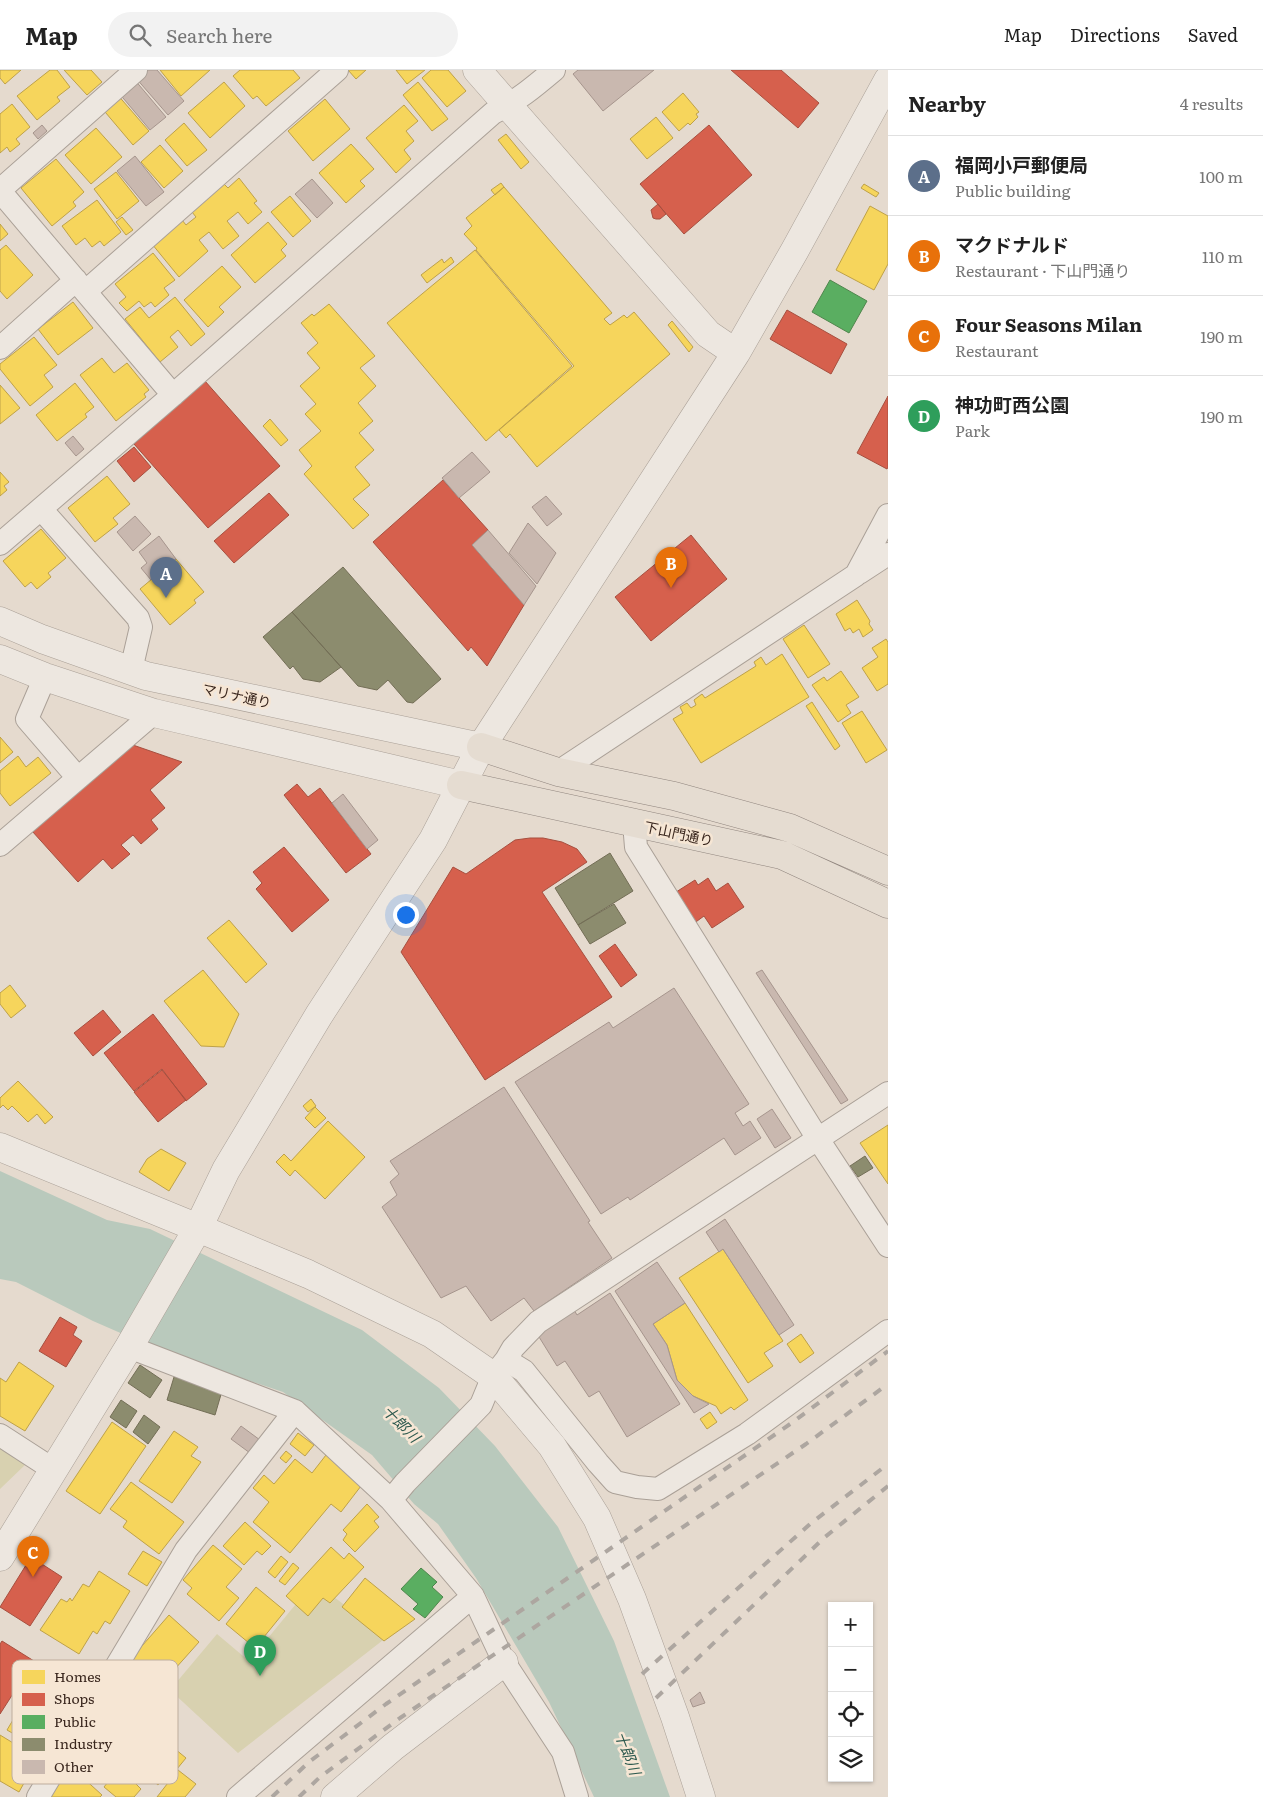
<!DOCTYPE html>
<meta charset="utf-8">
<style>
:root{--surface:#fff;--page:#f2f2f2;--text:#222;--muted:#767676;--line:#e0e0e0;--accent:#76665c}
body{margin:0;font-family:Literata,"Noto Sans JP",serif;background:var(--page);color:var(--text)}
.controls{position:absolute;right:15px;bottom:15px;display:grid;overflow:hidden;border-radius:0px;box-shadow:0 1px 4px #0004}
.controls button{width:45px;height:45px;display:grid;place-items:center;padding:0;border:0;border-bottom:1px solid var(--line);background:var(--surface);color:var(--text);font:25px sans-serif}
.you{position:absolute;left:405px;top:844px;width:18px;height:18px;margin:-12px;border:4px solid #fff;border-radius:50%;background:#1a73e8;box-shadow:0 0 0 8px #1a73e833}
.badge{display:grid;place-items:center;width:32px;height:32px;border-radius:50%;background:var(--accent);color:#fff;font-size:16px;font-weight:700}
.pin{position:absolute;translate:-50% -41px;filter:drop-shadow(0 1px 2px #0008)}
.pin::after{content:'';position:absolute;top:26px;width:18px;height:15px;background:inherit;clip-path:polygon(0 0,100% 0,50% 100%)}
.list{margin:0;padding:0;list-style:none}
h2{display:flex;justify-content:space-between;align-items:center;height:65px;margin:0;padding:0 20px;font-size:21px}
h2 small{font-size:16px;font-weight:400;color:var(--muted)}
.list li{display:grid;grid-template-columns:32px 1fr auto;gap:15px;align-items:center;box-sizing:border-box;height:80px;padding:0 20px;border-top:1px solid var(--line)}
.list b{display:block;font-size:19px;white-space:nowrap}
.list p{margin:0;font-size:16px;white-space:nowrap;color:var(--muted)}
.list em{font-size:16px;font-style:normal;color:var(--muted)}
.icon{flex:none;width:28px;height:28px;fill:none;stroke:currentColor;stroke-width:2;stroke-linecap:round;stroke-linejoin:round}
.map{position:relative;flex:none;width:888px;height:1727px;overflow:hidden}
header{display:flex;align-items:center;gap:30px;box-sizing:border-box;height:70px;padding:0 25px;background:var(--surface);border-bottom:1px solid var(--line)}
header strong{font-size:24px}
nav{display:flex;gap:28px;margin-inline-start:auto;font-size:18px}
.search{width:350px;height:45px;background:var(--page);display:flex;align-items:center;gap:12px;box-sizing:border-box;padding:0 18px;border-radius:28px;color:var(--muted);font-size:19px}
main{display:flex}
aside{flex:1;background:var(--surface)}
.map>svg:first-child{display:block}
.green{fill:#d8d1b0}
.water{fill:#b9c9bc}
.homes{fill:#f6d55c;stroke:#bea149}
.shops{fill:#d6604d;stroke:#a74f3f}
.public{fill:#5aae61;stroke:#50864d}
.industry{fill:#8c8c6e;stroke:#736e56}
.building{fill:#c9b8af;stroke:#a6958d}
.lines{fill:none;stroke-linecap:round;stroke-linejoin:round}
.minor-casing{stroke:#aaa097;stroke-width:24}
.tertiary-casing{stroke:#aaa097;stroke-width:29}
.primary-casing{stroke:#90857e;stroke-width:29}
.minor{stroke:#ede7e0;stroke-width:22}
.tertiary{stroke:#ede7e0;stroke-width:28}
.primary{stroke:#e5dcd1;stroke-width:28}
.rail{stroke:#ada6a0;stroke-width:4;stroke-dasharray:9 9;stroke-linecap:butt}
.labels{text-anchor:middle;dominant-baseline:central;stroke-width:5;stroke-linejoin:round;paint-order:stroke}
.street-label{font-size:14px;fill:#3a271e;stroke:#f6e6d4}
.water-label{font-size:15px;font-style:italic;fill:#2d5a4f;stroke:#f6e6d4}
.key{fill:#f6e6d4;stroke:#bead9d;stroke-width:1}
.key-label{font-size:14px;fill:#3a271e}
</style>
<header>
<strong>Map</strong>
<div class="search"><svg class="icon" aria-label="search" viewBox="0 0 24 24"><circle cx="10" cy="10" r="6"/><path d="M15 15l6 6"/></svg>Search here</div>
<nav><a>Map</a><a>Directions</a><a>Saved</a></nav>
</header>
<main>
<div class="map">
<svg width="888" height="1727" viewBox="0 0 888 1727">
<rect width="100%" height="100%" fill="#e5dace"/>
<path class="green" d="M0,1378l26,16 -26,25z
M314,1512l73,55 -149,116 -68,-63 47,-56 32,27z"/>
<path class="water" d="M0,1101l107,49 43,9 212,101 77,58 56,58 63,81 56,114 56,156h-76l-45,-95 -73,-124 -38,-54 -24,-20 -42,-49 -89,-63 -119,-40 -71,-31 -77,-39 -16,-3z"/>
<path class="homes" d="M0,0h21l-16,14 -5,-6z
M50,0h7l13,17 -13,10 3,4 -23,19 -20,-24z
M64,0h27l11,12 -15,13z
M160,0h50l-29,26z
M240,0h53l7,8 -34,28 -9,-10 -4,3 -20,-23z
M348,0h18l-10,9z
M396,0h29l-18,14z
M431,0h17l18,21 -19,16 -25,-29z
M224,12l21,24 -35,32 -22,-25z
M418,12l30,37 -16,12 -29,-36z
M116,23l33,38 -16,14 -33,-39z
M683,23l16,19 -3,2 2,3 -8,8 -2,-2 -9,8 -17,-19z
M325,29l25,30 -37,32 -25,-30z
M12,34l18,23 -14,12 4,5 -10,8 -3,-5 -7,6v-39z
M404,35l14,16 -12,10 8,10 -10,9 7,9 -15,14 -30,-35z
M656,47l17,21 -26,21 -17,-20z
M184,53l23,27 -20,16 -22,-26z
M96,58l26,29 -31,27 -26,-29z
M506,64l23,28 -8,7 -23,-29z
M351,74l23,25 -14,12 5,5 -19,17 -27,-30z
M160,75l23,26 -19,17 -23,-26z
M56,89l28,33 -11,10 3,4 -24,20 -31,-38z
M116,102l23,29 -22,18 -23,-30z
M239,108l18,23 -3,2 8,9 -14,12 -10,-12 -11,9 12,15 -16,13 -14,-17 -10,8 9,11 -29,26 -27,-33 30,-24 4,5 10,-8 -4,-5 32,-28 4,4z
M501,113l3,4 -9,8 -4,-5z
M864,114l15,9 -3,4 -15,-9z
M504,117l108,126 -8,6 6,6 14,-10 3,3 7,-6 36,42 -133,113 -27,-33 -4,4 -7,-8 75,-64 -98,-116 1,-2 -13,-14 8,-8 -6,-8z
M290,126l21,25 -18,16 -22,-25z
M97,130l24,32 -17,14 -4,-5 -8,6 -7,-9 -9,7 -14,-19z
M870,136l18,10v48l-14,26 -38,-20z
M122,147l11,13 -7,5 -10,-13z
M268,152l19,22 -6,6 5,6 -31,27 -24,-28z
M0,154l8,10 -8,7z
M6,175l27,30 -26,24 -7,-8v-41z
M475,180l97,116 -86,75 -99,-118z
M153,183l22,27 -11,8 5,7 -14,12 -4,-5 -7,5 -5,-6 -12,10 -8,-8 7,-6 -11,-13z
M451,187l3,5 -27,21 -6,-8 21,-16 2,4z
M222,196l19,21 -22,20 5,5 -16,15 -24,-27z
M175,227l30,37 -14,12 -13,-16 -8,7 8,10 -18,15 -35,-43 15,-12 9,11z
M73,232l20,26 -35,27 -20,-26z
M329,234l46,52 -15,12 16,18 -18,17 15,18 -14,12 15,17 -19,17 15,18 -17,14 16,16 -16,14 -49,-55 8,-8 -13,-16 22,-19 -16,-17 11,-10 -16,-18 20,-18 -13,-15 11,-10 -17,-20 11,-9 2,2z
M672,251l21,26 -4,5 -21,-27z
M34,267l23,28 -13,10 9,12 -23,19 -30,-37v-5z
M102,288l12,15 13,-10 22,27 -5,4 2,3 -30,24 -36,-46z
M75,313l19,24 -9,7 2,3 -30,24 -21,-26z
M0,315l20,23 -20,16z
M270,349l18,21 -7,6 -18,-20z
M0,402l9,10 -5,4 3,4 -7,6z
M107,406l23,28 -17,14 5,6 -23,18 -27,-34z
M41,459l25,29 -18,15 3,4 -14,12 -6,-7 -6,5 -22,-26z
M176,489l28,33 -10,8 2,3 -26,22 -30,-36z
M857,530l13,21 -1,3 4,6 -10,7 -4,-8 -6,4 -3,-5 -5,3 -9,-17z
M804,555l26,39 -22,14 -25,-39z
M886,569l2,3v42l-11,7 -15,-23 16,-11 -6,-9z
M782,584l27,43 -108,66 -28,-44 10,-6 -3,-6 7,-4 4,5 5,-3 -2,-5 8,-6 3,4 51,-32 -2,-4 7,-5 5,8z
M841,601l18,26 -13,8 5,8 -13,9 -26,-37 12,-8 3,4z
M812,632l28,44 -5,4 -29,-44z
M862,641l25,39 -21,13 -24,-40z
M0,667l13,15 -13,11z
M18,686l8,11 12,-10 13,16 -41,33 -10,-13v-22z
M229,850l38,44 -21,19 -39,-45z
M203,900l36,44 -15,33 -23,-1 -37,-45z
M10,915l16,21 -15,12 -11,-14v-11z
M18,1011l35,36 -8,7 -8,-10 -9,8 -16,-16 -4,4 -5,-5 -3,3v-10z
M311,1029l5,7 -8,6 -5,-6z
M315,1037l11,11 -11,10 -10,-10z
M328,1051l37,36 -40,42 -30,-29 -5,6 -14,-14 8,-8 7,7z
M888,1055v59l-28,-41z
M161,1079l25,14 -17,28 -30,-19 8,-13z
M723,1179l60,92 -19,12 9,13 -25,17 -69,-105z
M685,1233l63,97 -14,10 -3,-3 -10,7 -5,-8 -23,-10 -16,-16 -10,-35 -14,-21z
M801,1264l13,19 -14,10 -13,-19z
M19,1292l35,24 -29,45 -25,-15v-38l6,4z
M710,1342l7,10 -10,7 -7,-10z
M112,1352l34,24 -46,68 -34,-23z
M174,1361l24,16 -7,9 10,6 -29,41 -33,-22z
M298,1363l16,12 -9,11 -15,-12z
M286,1381l6,5 -6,7 -6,-5z
M326,1385l35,31 -20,26 -10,-8 -41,49 -37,-31 16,-20 -16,-14 11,-13 10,9 21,-25 17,14z
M131,1412l53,40 -25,32 -36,-27 4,-6 -17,-12z
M367,1434l12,13 -5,4 5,6 -24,25 -12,-12 4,-6 -4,-4z
M245,1452l26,24 -9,9 -5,-4 -13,14 -21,-19z
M213,1475l29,24 -16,18 13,11 -20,23 -32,-27 5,-6 -9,-8z
M331,1477l13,12 5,-6 15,14 -34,36 -7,-5 -15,18 -22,-20z
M143,1481l19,11 -15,24 -19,-12z
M281,1486l7,6 -13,16 -7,-6z
M293,1493l6,5 -14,17 -6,-4z
M99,1501l31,20 -20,33 -5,-3 -8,13 -4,-3 -14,23 -39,-24 21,-31 6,3 3,-4 2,3 11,-17 6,3z
M365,1508l50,41 -31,22 -42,-34z
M256,1517l29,24 -30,37 -29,-24z
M169,1545l30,27 -25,28 -8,-7 -16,18 -22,-19z
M23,1633l37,21 -15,28 -38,-22z
M148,1663l7,6 3,-4 28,23 -14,17 -4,-3 -10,13 -31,-27z
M0,1665l38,23 -19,34 -19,-11z
M126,1689l18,15 -8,10 5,5 -7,8h-18l-12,-10z
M69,1695l33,30 -2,2h-54z
M178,1700l18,14 -11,13h-28z"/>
<path class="shops" d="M731,0h50l38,33 -21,25z
M709,55l43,50 -68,59 -44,-50z
M658,134l8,10 -6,5h-4l-3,-1 -2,-8z
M787,240l60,34 -16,30 -61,-35z
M205,311l75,85 -72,62 -74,-84z
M888,326v71l-1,2 -30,-16z
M134,377l17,20 -17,15 -17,-21z
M443,410l45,50 -16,15 52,60 -37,61 -16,-19 -3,4 -95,-109z
M269,423l20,22 -55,48 -20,-22z
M691,465l36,44 -76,62 -36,-44z
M130,674l52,18 -32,28 15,18 -14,12 7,9 -17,15 -8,-9 -12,10 9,9 -18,15 -9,-10 -25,23 -46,-51z
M297,714l11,13 12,-9 51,66 -25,19 -62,-78z
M530,768h13l19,4 15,7 10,13 -45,30 70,105 -127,83 -84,-128 52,-85 13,7 49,-34z
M284,777l45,53 -37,32 -36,-43 6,-6 -9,-11z
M708,808l8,13 12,-8 16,24 -32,21 -8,-12 -11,8 -20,-30 22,-14 3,5z
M615,874l22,31 -16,12 -22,-31z
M103,940l18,22 -28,24 -19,-23z
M153,944l54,70 -21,17 -24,-32 -28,22 -30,-38z
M162,1000l24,30 -28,22 -24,-30z
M60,1247l17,10 -4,8 9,6 -16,26 -27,-16z
M31,1487l31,20 -32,49 -30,-19z
M2,1571l32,20 -34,53v-70z"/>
<path class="public" d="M830,210l37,21 -18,32 -37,-21z
M421,1498l16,14 -5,5 11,10 -18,21 -12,-9 5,-5 -17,-15z"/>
<path class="industry" d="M343,497l98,112 -28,24 -6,-1 -19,-22 -11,10 -19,-4 -66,-74z
M292,542l49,55 -21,15 -17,-3 -10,-13 -3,3 -27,-32z
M610,783l23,38 -55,34 -23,-37z
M614,834l12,19 -36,21 -12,-19z
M865,1086l8,12 -15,9 -8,-11z
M140,1295l22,15 -12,18 -22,-15z
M174,1307l48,14 -7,24 -48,-15z
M121,1330l16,11 -11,17 -16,-11z
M144,1345l16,12 -12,17 -15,-12z"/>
<path class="building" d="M143,0h14l27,31 -16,14 -33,-38z
M578,0h76l-51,41 -30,-37z
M134,9l32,38 -16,13 -32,-38z
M42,55l5,6 -9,8 -5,-6z
M135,86l29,36 -18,14 -29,-35z
M312,109l21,24 -16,15 -22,-24z
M73,366l11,13 -8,7 -11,-13z
M472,382l18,20 -31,26 -17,-20z
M546,426l16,18 -15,12 -15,-19z
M135,446l16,18 -18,17 -16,-19z
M528,453l28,30 -19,31 -28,-31z
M488,460l48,56 -12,19 -52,-60z
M159,466l17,23 -25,21 -10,-12 6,-5 -8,-11z
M343,724l35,46 -11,9 -35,-46z
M762,900l86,130 -7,4 -85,-131z
M674,918l75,116 -14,9 8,13 7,-5 11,17 -26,17 -11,-17 -94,62 -2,-3 -27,17 -86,-132 94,-60 4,6z
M504,1017l86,134 -2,1 24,36 -78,53 -10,-13 -33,23 -25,-35 -25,12 -59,-91 15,-12 -7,-13 9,-8 -9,-13z
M772,1039l19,29 -16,10 -18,-29z
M725,1149l69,106 -15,10 -56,-86 -4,3 -13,-20z
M657,1192l28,41 -32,21 14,21 10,35 16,16 16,8 -15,9 -79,-122z
M610,1223l70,111 -53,33 -28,-46 -10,6 -24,-36 -8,5 -21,-34 37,-24 4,7z
M241,1356l19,14 -10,13 -19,-14z
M700,1622l5,11 -12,4 -3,-7z"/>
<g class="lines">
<g class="minor-casing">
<path id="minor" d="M0,120l136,-120
M0,121l173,204
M86,221l251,-221
M0,278l76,-68
M41,439l97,109 3,9 -10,43
M0,474l173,-149 320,-282c23,-11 42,-27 61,-43
M859,503l29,-19
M45,607l-18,42 51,59
M558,702l298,-197 32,-60
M634,753l2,24 182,292 70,107
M0,775l154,-132
M129,1277l166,64 96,89
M506,1290l18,11 74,92 17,19 22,5 21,2 89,-55 141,-103
M0,1365l54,35
M38,1727l148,-247 109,-139
M238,1727l235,-201
M577,1727l-14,-45 -59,-90 -31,-66 -82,-96 14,-17 76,-78 12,-29 13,-16 7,-12 25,-26 350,-229"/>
</g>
<g class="tertiary-casing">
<path id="tertiary" d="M477,0l231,264 28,19
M0,551l42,18 104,37 335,71
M0,589l45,18 109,36 307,72
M0,1077l198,81 110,46 124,60 61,42 59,70 45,72 35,81 43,118 26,80
M0,1487l129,-210 69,-119 28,-58 93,-155 114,-175 48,-93 255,-394 59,-103 93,-170
M335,1727l58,-50 111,-85"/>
</g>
<g class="primary-casing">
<path id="primary" d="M481,677l77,25 116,24 116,32 98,43
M461,715l321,70 106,49"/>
</g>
<use href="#minor" class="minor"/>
<use href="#tertiary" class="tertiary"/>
<use href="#primary" class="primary"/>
<path class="rail" d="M642,1604l168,-150 78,-60
M656,1628l169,-161 63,-51
M272,1727l37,-35 77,-58 407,-282 95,-71
M299,1727l21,-20 80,-59 406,-274 82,-60"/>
</g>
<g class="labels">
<g class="street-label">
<text transform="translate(237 625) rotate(12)">マリナ通り</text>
<text transform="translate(679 763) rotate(12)">下山門通り</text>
</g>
<g class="water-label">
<text transform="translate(402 1353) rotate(45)">十郎川</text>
<text transform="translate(629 1683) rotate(69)">十郎川</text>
</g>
</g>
<rect x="12" y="1590" width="166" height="124" rx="8" class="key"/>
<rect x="22" y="1600" width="23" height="14" fill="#f6d55c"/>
<rect x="22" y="1623" width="23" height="13" fill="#d6604d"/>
<rect x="22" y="1645" width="23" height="14" fill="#5aae61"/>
<rect x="22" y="1668" width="23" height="13" fill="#8c8c6e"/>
<rect x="22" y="1690" width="23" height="14" fill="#c9b8af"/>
<g class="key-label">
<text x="54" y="1612">Homes</text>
<text x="54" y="1634">Shops</text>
<text x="54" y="1657">Public</text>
<text x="54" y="1679">Industry</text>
<text x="54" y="1702">Other</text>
</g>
</svg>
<div class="controls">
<button>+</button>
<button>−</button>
<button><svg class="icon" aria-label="locate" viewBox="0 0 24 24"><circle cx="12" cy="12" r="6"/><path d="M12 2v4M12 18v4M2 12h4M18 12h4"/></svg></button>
<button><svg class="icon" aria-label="layers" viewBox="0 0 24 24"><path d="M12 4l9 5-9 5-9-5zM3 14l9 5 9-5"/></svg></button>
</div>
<div class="you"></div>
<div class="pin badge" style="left:166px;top:528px;background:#5c6f8a">A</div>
<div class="pin badge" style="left:671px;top:518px;background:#e8710a">B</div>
<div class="pin badge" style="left:33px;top:1507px;background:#e8710a">C</div>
<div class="pin badge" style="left:260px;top:1606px;background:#2e9e5b">D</div>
</div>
<aside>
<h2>Nearby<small>4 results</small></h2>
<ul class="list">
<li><span class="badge" style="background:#5c6f8a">A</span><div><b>福岡小戸郵便局</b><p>Public building</p></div><em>100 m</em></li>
<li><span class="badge" style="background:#e8710a">B</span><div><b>マクドナルド</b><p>Restaurant · 下山門通り</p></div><em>110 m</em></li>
<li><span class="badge" style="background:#e8710a">C</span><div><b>Four Seasons Milan</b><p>Restaurant</p></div><em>190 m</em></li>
<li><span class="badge" style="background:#2e9e5b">D</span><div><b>神功町西公園</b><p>Park</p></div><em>190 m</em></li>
</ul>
</aside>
</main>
